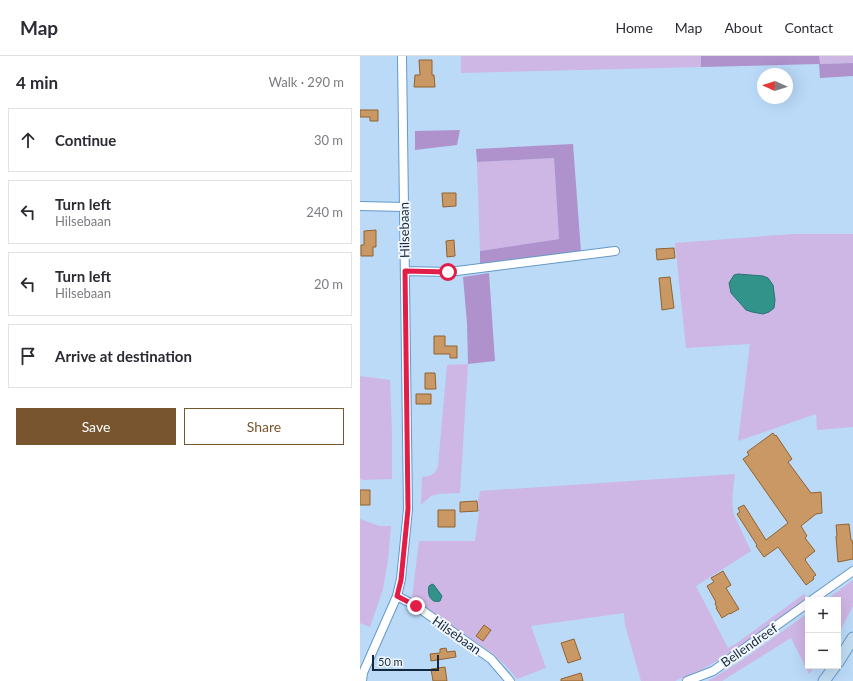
<!DOCTYPE html>
<meta charset="utf-8">
<style>
:root{--surface:#fff;--page:#f7f7f7;--text:#2b2b33;--muted:#7c7c81;--line:#e1e1e2;--accent:#78552e}
body{margin:0;font-family:Lato,sans-serif;background:var(--page);color:var(--text)}
.controls{position:absolute;right:12px;bottom:12px;display:grid;overflow:hidden;border-radius:0px;box-shadow:0 4px 16px #0002}
.controls button{width:36px;height:36px;display:grid;place-items:center;padding:0;border:0;border-bottom:1px solid var(--line);background:var(--surface);color:var(--text);font:20px sans-serif}
.compass{position:absolute;left:397px;top:12px;width:36px;height:36px;border-radius:50%;background:var(--surface);box-shadow:0 4px 16px #0002;rotate:273deg}
.scale{position:absolute;left:12px;bottom:10px;width:67px;box-sizing:border-box;padding-left:4px;border:2px solid #14293d;border-top:0;font-size:11px;line-height:14px;white-space:nowrap;color:#14293d;-webkit-text-stroke:3px #f2f7fd;paint-order:stroke}
.stop{position:absolute;width:12px;height:12px;margin:-9px;border:3px solid #e11d48;border-radius:50%;background:#fff}
.stop.end{background:#e11d48;border-color:#fff;box-shadow:0 1px 4px #0008}
.list{margin:0;padding:0;list-style:none}
h2{display:flex;justify-content:space-between;align-items:center;height:52px;margin:0;padding:0 16px;font-size:17px}
h2 small{font-size:13px;font-weight:400;color:var(--muted)}
.list li{display:grid;grid-template-columns:26px 1fr auto;gap:12px;align-items:center;box-sizing:border-box;height:64px;margin:0 8px 8px;padding:0 8px;border:1px solid var(--line);border-radius:0px}
.list b{display:block;font-size:15px;white-space:nowrap}
.list p{margin:0;font-size:13px;white-space:nowrap;color:var(--muted)}
.list em{font-size:13px;font-style:normal;color:var(--muted)}
.actions{display:flex;gap:8px;padding:12px 16px}
.actions a{flex:1;padding:9px 0;border:1px solid var(--accent);border-radius:0px;text-align:center;font-size:14px;color:var(--accent)}
.actions .main{background:var(--accent);color:#fff}
.icon{flex:none;width:22px;height:22px;fill:none;stroke:currentColor;stroke-width:2;stroke-linecap:round;stroke-linejoin:round}
.map{position:relative;flex:none;width:493px;height:625px;overflow:hidden}
header{display:flex;align-items:center;gap:24px;box-sizing:border-box;height:56px;padding:0 20px;background:var(--surface);border-bottom:1px solid var(--line)}
header strong{font-size:19px}
nav{display:flex;gap:22px;margin-inline-start:auto;font-size:14px}
main{display:flex}
aside{flex:1;background:var(--surface)}
.map>svg:first-child{display:block}
.green{fill:#ceb6e5;fill-rule:evenodd}
.forest{fill:#af91cc}
.water{fill:#32938b;stroke:#297374}
.building{fill:#c99864;stroke:#91632f}
.lines{fill:none;stroke-linecap:round;stroke-linejoin:round}
.minor-casing{stroke:#6599c8;stroke-width:10}
.secondary-casing{stroke:#6599c8;stroke-width:13}
.minor{stroke:#fff;stroke-width:8}
.secondary{stroke:#c1dcf2;stroke-width:11}
.route{stroke:#e11d48;stroke-width:5}
.labels{text-anchor:middle;dominant-baseline:central;stroke-width:4;stroke-linejoin:round;paint-order:stroke}
.street-label{font-size:13px;fill:#14293d;stroke:#f2f7fd}
</style>
<header>
<strong>Map</strong>
<nav><a>Home</a><a>Map</a><a>About</a><a>Contact</a></nav>
</header>
<main>
<aside>
<h2>4 min<small>Walk · 290 m</small></h2>
<ul class="list">
<li><svg class="icon" aria-label="ahead" viewBox="0 0 24 24"><path d="M12 20V5M6 11l6-6 6 6"/></svg><div><b>Continue</b></div><em>30 m</em></li>
<li><svg class="icon" aria-label="left" viewBox="0 0 24 24"><path d="M17 20v-9H6M10 6l-5 5 5 5"/></svg><div><b>Turn left</b><p>Hilsebaan</p></div><em>240 m</em></li>
<li><svg class="icon" aria-label="left" viewBox="0 0 24 24"><path d="M17 20v-9H6M10 6l-5 5 5 5"/></svg><div><b>Turn left</b><p>Hilsebaan</p></div><em>20 m</em></li>
<li><svg class="icon" aria-label="arrive" viewBox="0 0 24 24"><path d="M6 21V4h12l-3 4 3 4H6"/></svg><div><b>Arrive at destination</b></div></li>
</ul>
<div class="actions"><a class="main">Save</a><a>Share</a></div>
</aside>
<div class="map">
<svg width="493" height="625" viewBox="0 0 493 625">
<rect width="100%" height="100%" fill="#badaf8"/>
<path class="green" d="M101,0h240v11l-240,6z
M459,0h34v7l-34,1z
M194,102l5,81 -79,12 -3,-89z
M432,178h61v193l-36,3 -1,-16 -78,27 12,-97 -64,4 -11,-105zM371,237l32,21c-18,-1 -21,-7 -32,-21z
M108,308l-8,129 -22,1 -7,2 -10,9 1,-28c8,-1 13,-2 16,-11l9,-101z
M0,320l30,4 2,53v46l-28,1 -4,-1z
M375,418c-2,14 -4,28 -1,41l17,36 -55,35 32,62 9,-5 67,-49 4,5 -60,43 -43,26 -30,13h-34l-16,-56 -1,-12 -93,13 15,42 -29,11 -11,-13 -14,-13 -80,-55 7,-57h56l4,-29 -1,-10 2,-11z
M0,463l19,7h12l-3,34 -5,29 -13,38 -10,-4z
M493,524v26l-15,29v-35h-12z
M448,557v53h7l-6,8 -18,-36 -69,43h-14l33,-20z"/>
<path class="forest" d="M341,0h118l1,8 33,-1v13l-33,2 -1,-14 -118,3z
M100,74l-3,15 -42,5v-19z
M213,88l8,108 -101,14v-15l79,-12 -5,-81 -77,4 -1,-13z
M129,217l6,88 -27,3 -1,-41 -4,-46z"/>
<path class="water" d="M378,218l25,2 5,2 5,7 2,15 -1,8 -5,4 -6,2 -11,-2 -6,-2 -15,-17 -2,-10 5,-8z
M72,528l2,1 8,11 -2,5c-10,3 -13,-8 -11,-15z"/>
<path class="building" d="M59,4h13v15h2l1,12h-21l1,-12h5z
M0,54h18v11h-8v-4h-10z
M82,137h14v13l-13,1z
M16,174v17h-3v9h-12v-11h3v-14z
M94,184l1,16 -8,1 -1,-16z
M314,192l1,10 -18,2 -1,-11z
M310,221l4,31 -12,2 -3,-32z
M74,280h11v10h12v12h-7v-4h-16z
M65,317h10l1,16h-11z
M56,338h15v10h-15z
M413,377l2,3 1,-1 16,24 -4,3 23,31 10,-1 1,21 -6,1 -15,12 6,10 -2,2 10,13 -10,8 1,1h-1l11,15 -3,2 1,2 -8,6 -28,-38 -14,10 -8,-11 1,-1 -20,-31 3,-2 -2,-4 6,-3 22,35 22,-17 -45,-64 6,-4 -2,-3z
M0,434h10v15h-10z
M117,445l1,10 -18,1v-10z
M78,454h17v17h-17z
M489,468l2,16h1l1,5v14l-15,3 -2,-26h1l-1,-11z
M363,515l8,14 -5,3 13,21 -9,5v-1l-8,5 -6,-10h1l-2,-5 1,-1 -9,-16 7,-4 -3,-4z
M124,569l7,5 -8,11 -7,-5z
M214,583l7,20 -13,4 -7,-20z
M86,592l1,4 8,-1 1,6 -25,4 -1,-7 10,-1v-4z
M85,611l2,14h-14l-2,-12z
M221,617l2,8h-22v-2z"/>
<g class="lines">
<g class="minor-casing">
<path id="minor" d="M0,150l44,1
M45,215l44,1 166,-21
M37,540l19,10 75,53 19,22
M452,544l41,-29
M2,625l1,-8 34,-77 4,-17 7,-70 -6,-453
M327,625l26,-10 95,-68"/>
</g>
<g class="secondary-casing">
<path id="secondary" d="M478,606l15,-24
M464,625l11,-15"/>
</g>
<use href="#minor" class="minor"/>
<use href="#secondary" class="secondary"/>
</g>
<g class="lines">
<path class="route" d="M56,550l-19,-10 4,-16 7,-71 -3,-238 43,1"/>
</g>
<g class="labels">
<g class="street-label">
<text transform="translate(44 174) rotate(-91)">Hilsebaan</text>
<text transform="translate(97 579) rotate(35)">Hilsebaan</text>
<text transform="translate(389 589) rotate(-35)">Bellendreef</text>
</g>
</g>
</svg>
<div class="controls">
<button>+</button>
<button>−</button>
</div>
<svg class="compass" viewBox="-18 -18 36 36"><path d="M0-13l5 13h-10z" fill="#e53935"/><path d="M0 13l5-13h-10z" fill="#7c7c81"/></svg>
<div class="scale">50 m</div>
<div class="stop" style="left:88px;top:216px"></div>
<div class="stop end" style="left:56px;top:550px"></div>
</div>
</main>
